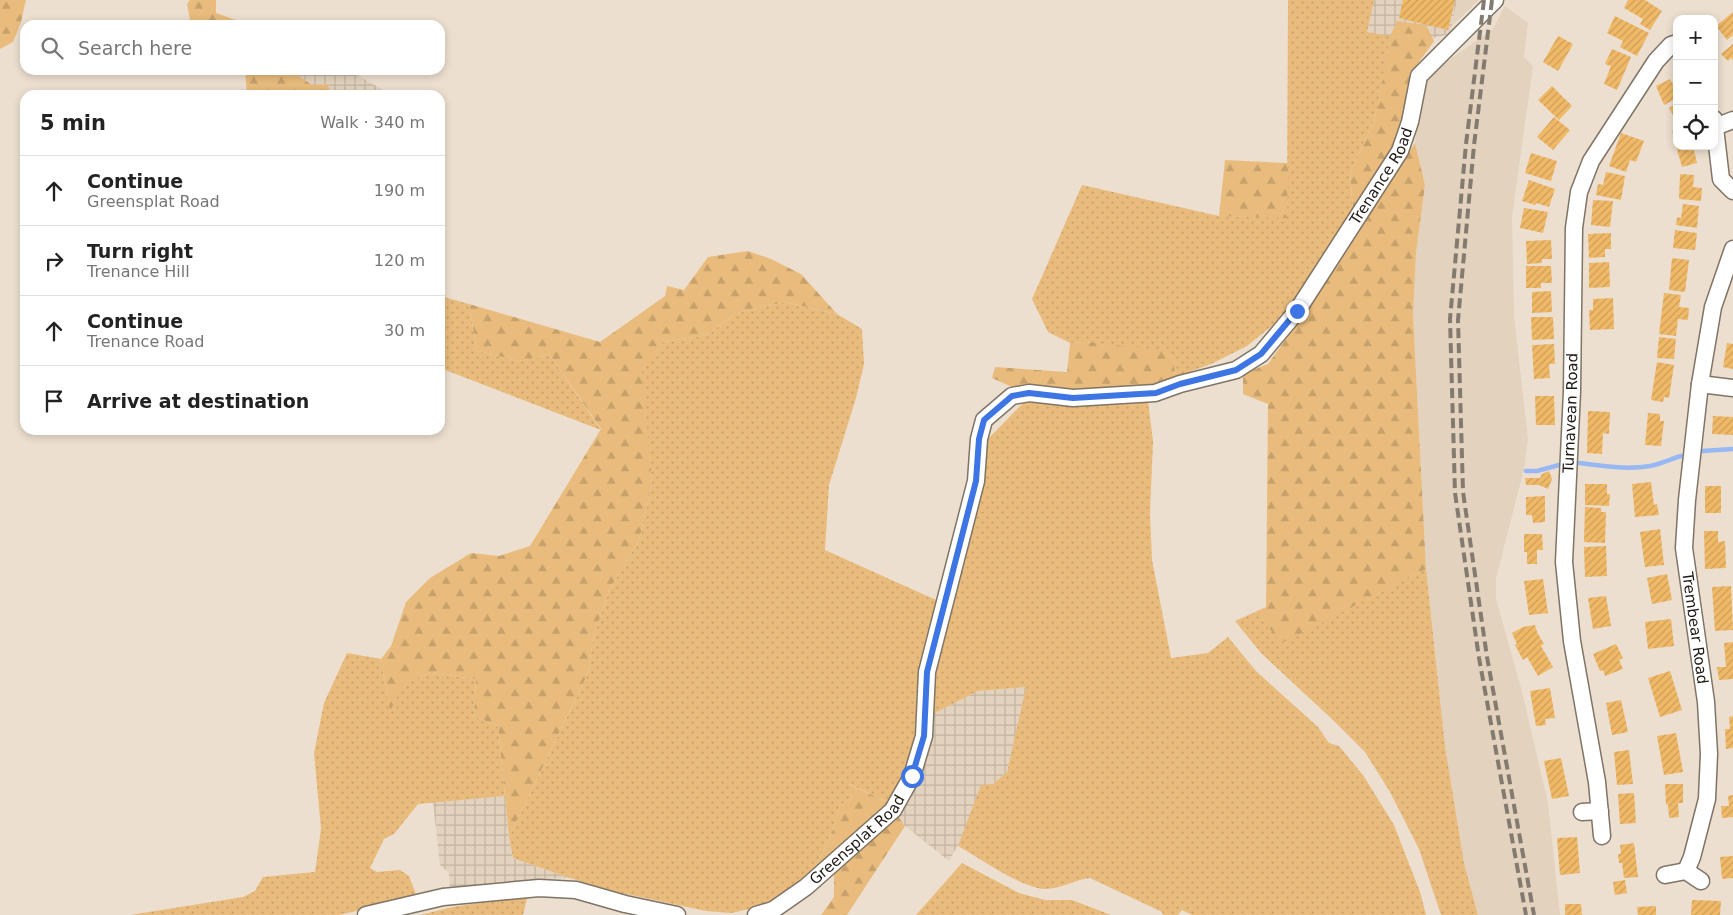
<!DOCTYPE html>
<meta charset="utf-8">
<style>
:root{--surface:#fff;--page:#f2f2f2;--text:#222;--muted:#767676;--line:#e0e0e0}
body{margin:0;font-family:"DejaVu Sans",sans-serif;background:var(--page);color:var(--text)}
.controls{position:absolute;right:15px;top:15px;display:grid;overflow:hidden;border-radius:10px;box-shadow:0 2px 8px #0003}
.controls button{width:45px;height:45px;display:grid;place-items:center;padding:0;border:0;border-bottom:1px solid var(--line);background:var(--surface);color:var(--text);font:25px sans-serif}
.stop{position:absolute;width:15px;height:15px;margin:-11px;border:4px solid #3d75e4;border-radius:50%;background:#fff}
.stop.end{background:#3d75e4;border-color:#fff;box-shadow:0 1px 5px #0008}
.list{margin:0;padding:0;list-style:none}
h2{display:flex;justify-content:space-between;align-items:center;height:65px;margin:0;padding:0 20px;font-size:21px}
h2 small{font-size:16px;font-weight:400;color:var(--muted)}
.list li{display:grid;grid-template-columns:32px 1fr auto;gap:15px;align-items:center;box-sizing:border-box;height:70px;padding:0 20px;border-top:1px solid var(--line)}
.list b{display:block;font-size:19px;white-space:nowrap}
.list p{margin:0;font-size:16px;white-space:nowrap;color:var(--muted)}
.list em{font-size:16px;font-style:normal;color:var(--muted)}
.icon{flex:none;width:28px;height:28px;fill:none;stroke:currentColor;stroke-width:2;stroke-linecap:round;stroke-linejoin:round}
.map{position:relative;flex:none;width:1733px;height:915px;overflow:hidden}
.search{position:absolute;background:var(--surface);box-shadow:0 2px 8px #0003;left:20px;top:20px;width:425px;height:55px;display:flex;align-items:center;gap:12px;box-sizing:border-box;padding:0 18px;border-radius:15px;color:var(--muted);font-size:19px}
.panel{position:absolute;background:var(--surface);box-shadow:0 2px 8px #0003;left:20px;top:90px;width:425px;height:345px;border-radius:15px}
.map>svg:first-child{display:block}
.built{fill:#e3d2bd}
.industrial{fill:url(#industrial-grid)}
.grass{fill:url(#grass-dots)}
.forest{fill:url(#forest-firs)}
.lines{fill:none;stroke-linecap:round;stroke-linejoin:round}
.stream{stroke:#97b8f4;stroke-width:4.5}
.building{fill:url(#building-hatch)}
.street-casing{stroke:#7f7465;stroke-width:19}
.street{stroke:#fff;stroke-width:16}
.rail{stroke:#847b70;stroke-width:4;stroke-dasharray:10 5;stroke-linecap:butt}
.route{stroke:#3d75e4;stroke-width:6}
.labels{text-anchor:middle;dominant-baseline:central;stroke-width:4;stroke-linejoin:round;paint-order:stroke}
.street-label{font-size:15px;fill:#1d1913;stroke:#fff}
</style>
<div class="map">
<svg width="1733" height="915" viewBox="0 0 1733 915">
<defs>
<pattern id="industrial-grid" width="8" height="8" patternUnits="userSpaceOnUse" patternTransform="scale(1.25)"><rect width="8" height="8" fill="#e3d2bd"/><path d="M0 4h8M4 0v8" fill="none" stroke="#c2b4a2"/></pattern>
<pattern id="grass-dots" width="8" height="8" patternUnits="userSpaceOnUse" patternTransform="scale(1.25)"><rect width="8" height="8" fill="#e9bc7d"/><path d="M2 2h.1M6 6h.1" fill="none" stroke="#c7a16b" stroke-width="1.8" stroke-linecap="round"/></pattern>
<pattern id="forest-firs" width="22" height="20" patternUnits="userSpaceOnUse" patternTransform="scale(1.25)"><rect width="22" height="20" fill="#e9bc7d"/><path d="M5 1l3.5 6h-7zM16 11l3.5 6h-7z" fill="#c7a16b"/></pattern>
<pattern id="building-hatch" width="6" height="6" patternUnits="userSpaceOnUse" patternTransform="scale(1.25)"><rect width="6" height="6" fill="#f0b968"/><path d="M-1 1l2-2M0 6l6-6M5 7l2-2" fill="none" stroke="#cd9e59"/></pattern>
</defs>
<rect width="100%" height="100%" fill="#ecdfcf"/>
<path class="built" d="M1457,0h22l-27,26z
M1505,6l23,17 -4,34 9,9 -21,151 2,99 14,123 -4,30 -28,109v21l25,89 27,115 12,112h-82l-14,-52 -19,-117 -19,-177 -13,-255 3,-61 9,-68 -10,-42 3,-25 6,-29 6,-13 12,-11 51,-36z"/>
<path class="industrial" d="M1356,0h101l-7,34 -17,4 1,3 -19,12 -27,101z
M290,70h54l13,5 35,20h-61l-3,-11 -16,1z
M1027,687l-20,85 -14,12 -44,77 -44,-35 -9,-13 21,-29 14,-40 2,-30 45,-23z
M505,796l4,41 4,21 57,20 -34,1 -86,11 -1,-17 -9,-8 -7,-63z"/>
<path class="grass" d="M1288,0h86l-7,32 23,4 -13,77 -27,61 3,36 -49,79 -31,36 -26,21 -36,18 -36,13 -1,-18 -87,-17 -17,1 -22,-11 -16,-33 50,-114 137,31 68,1z
M440,296l29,8 8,47 42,10 31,-6 51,75 -161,-62z
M785,302l52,12 25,15 2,35 -8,34 -27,87 -4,65 111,50 -20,96v41l-10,36 -16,30 -41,-19 3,14 -12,7 -7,25 -19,41 -30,23 -25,13 -28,6 -25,-2 -94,-20 -42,-13 -57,-20 -4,-21 79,-164 5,-34 16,-49 30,-50 13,-56 -11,-115 22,-27 44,-7 30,-22z
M1025,401l66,5 57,-5 5,40 -3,72 2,47 19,98 37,-5 20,-16 28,34 62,56 11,16 10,3 24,29 31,50 26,67 6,23h-234l-10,-5 -4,5h-15l-1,-3 -72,-34c-16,2 -29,11 -45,11 -24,-1 -65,-31 -87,-43l23,-61 12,-1 14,-12 19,-85 -48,4 -45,23 -1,-25 38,-157 15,-90z
M1426,569l19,177 19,117 14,52h-37l-22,-66 -29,-57 -25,-40 -31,-31 -73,-68 -26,-32 20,-9 27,30z
M347,653l34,6 9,51 13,-26 27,-11 46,6 -2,37 24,10 7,70 -87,8 -24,30 -10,5 -14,29 7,4 23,-2 9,6 8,21 -78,18h-209l113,-18 12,-6 8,-14 52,-5 6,-43 -7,-76 10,-50z
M962,863l57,30 26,7h27l39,15h-195z
M528,895l-5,20h-103l33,-8z"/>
<path class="forest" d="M0,0h26l-5,22 -8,20 -13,7z
M190,0h26v13l34,12h-59l-4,-21z
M1397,21l29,4 8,16 -20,28 -12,57 -10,28 -39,56 -3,-36 27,-61 13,-77z
M245,70h45l22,15 16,-1 3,11h-84z
M1415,143l10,42 -9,68 -3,61 13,255 -144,74 -27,-31 11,-5 2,-203 -25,-10v-20l25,-10 46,-64z
M1225,160l63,3 -1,55 -68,-2z
M748,251l23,8 30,15 36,40 -52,-12 -48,11 -30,22 -44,7 -21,27 10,115 -13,56 -30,50 -16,49 -5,34 -79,164 -11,-111 -24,-10 2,-37 -46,-6 -26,11 -14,27 -9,-52 10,-13 15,-44 24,-24 41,-25 28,3 31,-10 71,-117 -51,-74 -31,6 -42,-10 -8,-47 131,38 65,-46 2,-10 17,4 24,-33z
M1087,342l83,9 4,8 1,18 -28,11 -59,2 -76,-3 -20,-9 3,-11 72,5 3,-29z
M848,784l42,19 -31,25 -45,43 19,-41 7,-25 12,-7z
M896,813l9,13 -58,89h-26l13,-18v-25z"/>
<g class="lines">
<path class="stream" d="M1702,451l31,-2
M1579,463c23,3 48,7 71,3 10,-2 21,-7 31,-10
M1526,471h11l22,-6"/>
</g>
<path class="building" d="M1403,0h52l-7,30 -49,-12z
M1628,0h17l17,11 -12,19 -10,-6 3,-5 -19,-11z
M1733,12v23l-6,5 -11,-14z
M1615,16l34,17 -12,23 -17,-9 3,-6 -16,-8z
M1558,36l15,8 -15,27 -15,-9z
M1733,44v16l-2,-2 -3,3 -7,-7z
M1612,49l19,8 -14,33 -13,-6 7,-18 -6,-2z
M1670,79l7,12 -4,2 2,6 -11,6 -8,-19z
M1552,86l20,20 -13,14 -21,-20z
M1677,103v20l-8,-15z
M1554,117l16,13 -17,20 -16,-13z
M1677,130v16h16l4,17 -15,4 -10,-36z
M1621,133l23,8 -8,21 -6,-2 -4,12 -17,-6z
M1531,153l26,8 -6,20 -26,-8z
M1606,172l19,4 -4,24 -25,-5 2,-11 5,1z
M1680,174l14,1 -1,12 9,1 -1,13 -22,-2z
M1529,180l26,9 -6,18 -13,-4 -1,2 -13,-4z
M1593,200l20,1 -3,26 -19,-2z
M1683,204l16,2 -2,22 -21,-3 1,-8 4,1z
M1524,208l24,4 -5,21 -23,-5z
M1675,230l22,3 -2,17 -22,-2z
M1611,233v16h-6v8l-16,1 -1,-24z
M1551,240l1,19h-10v4l-15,1 -1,-23z
M1672,258l17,2 -4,32 -16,-2z
M1609,262l1,25 -21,1v-25z
M1526,266h25l1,17h-11v5h-15z
M1551,291l1,21 -20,1v-21z
M1664,293l17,2 -2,12 10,1 -1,12 -10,-1 -2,17 -17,-2z
M1613,298l1,31 -24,1 -1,-20h4v-11z
M1531,317h22l1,22 -22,1z
M1659,337l17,2 -2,20 -17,-1z
M1727,343l6,1v25l-10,-2z
M1554,344l1,20h-6l1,14 -16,1 -2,-34z
M1657,362l17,3 -5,33 -5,-1 -1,5 -12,-2z
M1535,396h19l1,29h-19z
M1588,411l22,1 -1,22 -6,-1 -1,21 -15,-1z
M1648,413l12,1v7h4l-3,25 -16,-1z
M1713,416l20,1v18l-21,-1z
M1549,471l3,8 -4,10 -9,-4h-13l-1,-7h15l2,-4z
M1651,482l3,23 3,-1 2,11 -24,2 -3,-33z
M1585,484h22v10h3l-1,12 -24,-1z
M1705,486h16v27h-16z
M1545,496v26l-12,1 -1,-8h-6v-18z
M1585,507l16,1v4h5l-1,31 -21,-1z
M1660,529l4,36 -19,2 -5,-35z
M1704,531h14v11l7,-1 1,27 -21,1z
M1524,534h18l1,16h-6v14h-10v-12h-3z
M1606,546l1,30 -22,1 -1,-30z
M1667,574l5,26 -20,4 -5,-26z
M1543,579l5,34 -19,2 -5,-34z
M1731,586l2,44 -18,1 -3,-44z
M1606,596l5,30 -18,3 -5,-31z
M1671,619l3,27 -26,3 -3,-27z
M1535,625l2,7 7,12 -3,2 12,21 -15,9 -11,-19 -4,3 -8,-15 2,-1 -5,-11 11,-6z
M1733,642v37l-14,1 -2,-13h9l-2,-24z
M1616,644l7,14 -4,2 4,9 -18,7 -2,-6 -3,1 -7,-17z
M1670,671l12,39 -22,7 -12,-39z
M1550,688l5,30 -10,1 1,6 -10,1 -6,-35z
M1621,700l7,32 -16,3 -6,-32z
M1733,716v32l-7,1 -1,-20h5l-1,-12z
M1676,733l7,39 -19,3 -7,-39z
M1629,750l4,34 -16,1 -3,-33z
M1561,758l8,38 -17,3 -8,-38z
M1665,784h18v19h-5l1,14 -10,1 -1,-14 -2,1z
M1634,793l2,30 -16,1 -2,-30z
M1733,795v22l-11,1 -1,-12h8l-1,-10z
M1577,837l3,36 -20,2 -3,-37z
M1634,843l4,34 -14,1 -2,-15h-3l-1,-9h3l-1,-9z
M1733,856v22l-11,1 -2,-22z
M1625,880l2,13 -12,2 -2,-13z
M1692,900l29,1 -1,14h-29z
M1565,904h16l1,11h-17z
M1656,906v9h-18l-1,-8z"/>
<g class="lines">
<g class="street-casing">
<g id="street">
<path d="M1714,119l7,60 12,12"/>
<path d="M1715,127l18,-7"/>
<path d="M1700,384l33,4"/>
<path d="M1582,812l18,-1"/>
<path id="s1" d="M1602,836l-5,-54 -25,-141 -8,-79 8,-171 2,-163 5,-36 12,-31 65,-100 15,-16 6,-2"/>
<path d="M1686,871l6,-14 15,-58 2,-45 -3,-52 -22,-154 3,-48 13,-116 13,-77 20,-58"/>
<path d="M1665,875l21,-4 15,10"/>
<path d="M366,915l77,-18 96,-9 37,2 49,14 52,11"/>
<path id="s2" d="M756,915l17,-5 33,-23 87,-77 19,-34 12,-40 3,-64 49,-191 3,-42 5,-19 28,-24 17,-3 44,5 82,-5 25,-9 56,-14 25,-16 36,-43 103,-160 10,-29 9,-46 76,-76"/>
</g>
</g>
<use href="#street" class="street"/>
<path class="rail" d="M1484,0l-18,144 -16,175 5,174 24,165 47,257
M1492,0l-18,145 -16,175 5,172 24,165 47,258"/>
</g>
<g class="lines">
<path class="route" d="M912,776l12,-40 3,-64 49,-191 3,-42 5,-19 28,-24 17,-3 44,5 83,-5 24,-9 56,-14 25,-16 36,-43"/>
</g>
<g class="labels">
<g class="street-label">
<text stroke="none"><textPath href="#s2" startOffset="1088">Trenance Road</textPath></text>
<text stroke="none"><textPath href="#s1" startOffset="426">Turnavean Road</textPath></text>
<text transform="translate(1695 628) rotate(82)">Trembear Road</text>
<text stroke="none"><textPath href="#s2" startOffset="128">Greensplat Road</textPath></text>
</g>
</g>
</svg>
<div class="controls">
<button>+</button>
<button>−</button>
<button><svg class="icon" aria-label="locate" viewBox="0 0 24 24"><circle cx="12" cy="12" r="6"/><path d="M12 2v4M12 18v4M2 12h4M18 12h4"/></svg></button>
</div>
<div class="stop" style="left:912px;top:776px"></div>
<div class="stop end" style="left:1297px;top:311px"></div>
<div class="search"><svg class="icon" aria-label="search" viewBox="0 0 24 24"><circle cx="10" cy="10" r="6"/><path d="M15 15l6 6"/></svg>Search here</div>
<section class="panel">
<h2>5 min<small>Walk · 340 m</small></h2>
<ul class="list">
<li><svg class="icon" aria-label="ahead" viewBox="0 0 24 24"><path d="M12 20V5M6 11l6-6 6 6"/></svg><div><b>Continue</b><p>Greensplat Road</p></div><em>190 m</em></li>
<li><svg class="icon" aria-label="right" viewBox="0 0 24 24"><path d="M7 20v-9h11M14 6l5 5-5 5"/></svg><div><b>Turn right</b><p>Trenance Hill</p></div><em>120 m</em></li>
<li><svg class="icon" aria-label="ahead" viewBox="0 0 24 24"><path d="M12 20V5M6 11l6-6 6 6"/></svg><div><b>Continue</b><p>Trenance Road</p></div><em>30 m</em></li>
<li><svg class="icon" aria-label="arrive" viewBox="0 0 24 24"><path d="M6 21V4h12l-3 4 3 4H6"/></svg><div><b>Arrive at destination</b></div></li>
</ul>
</section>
</div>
